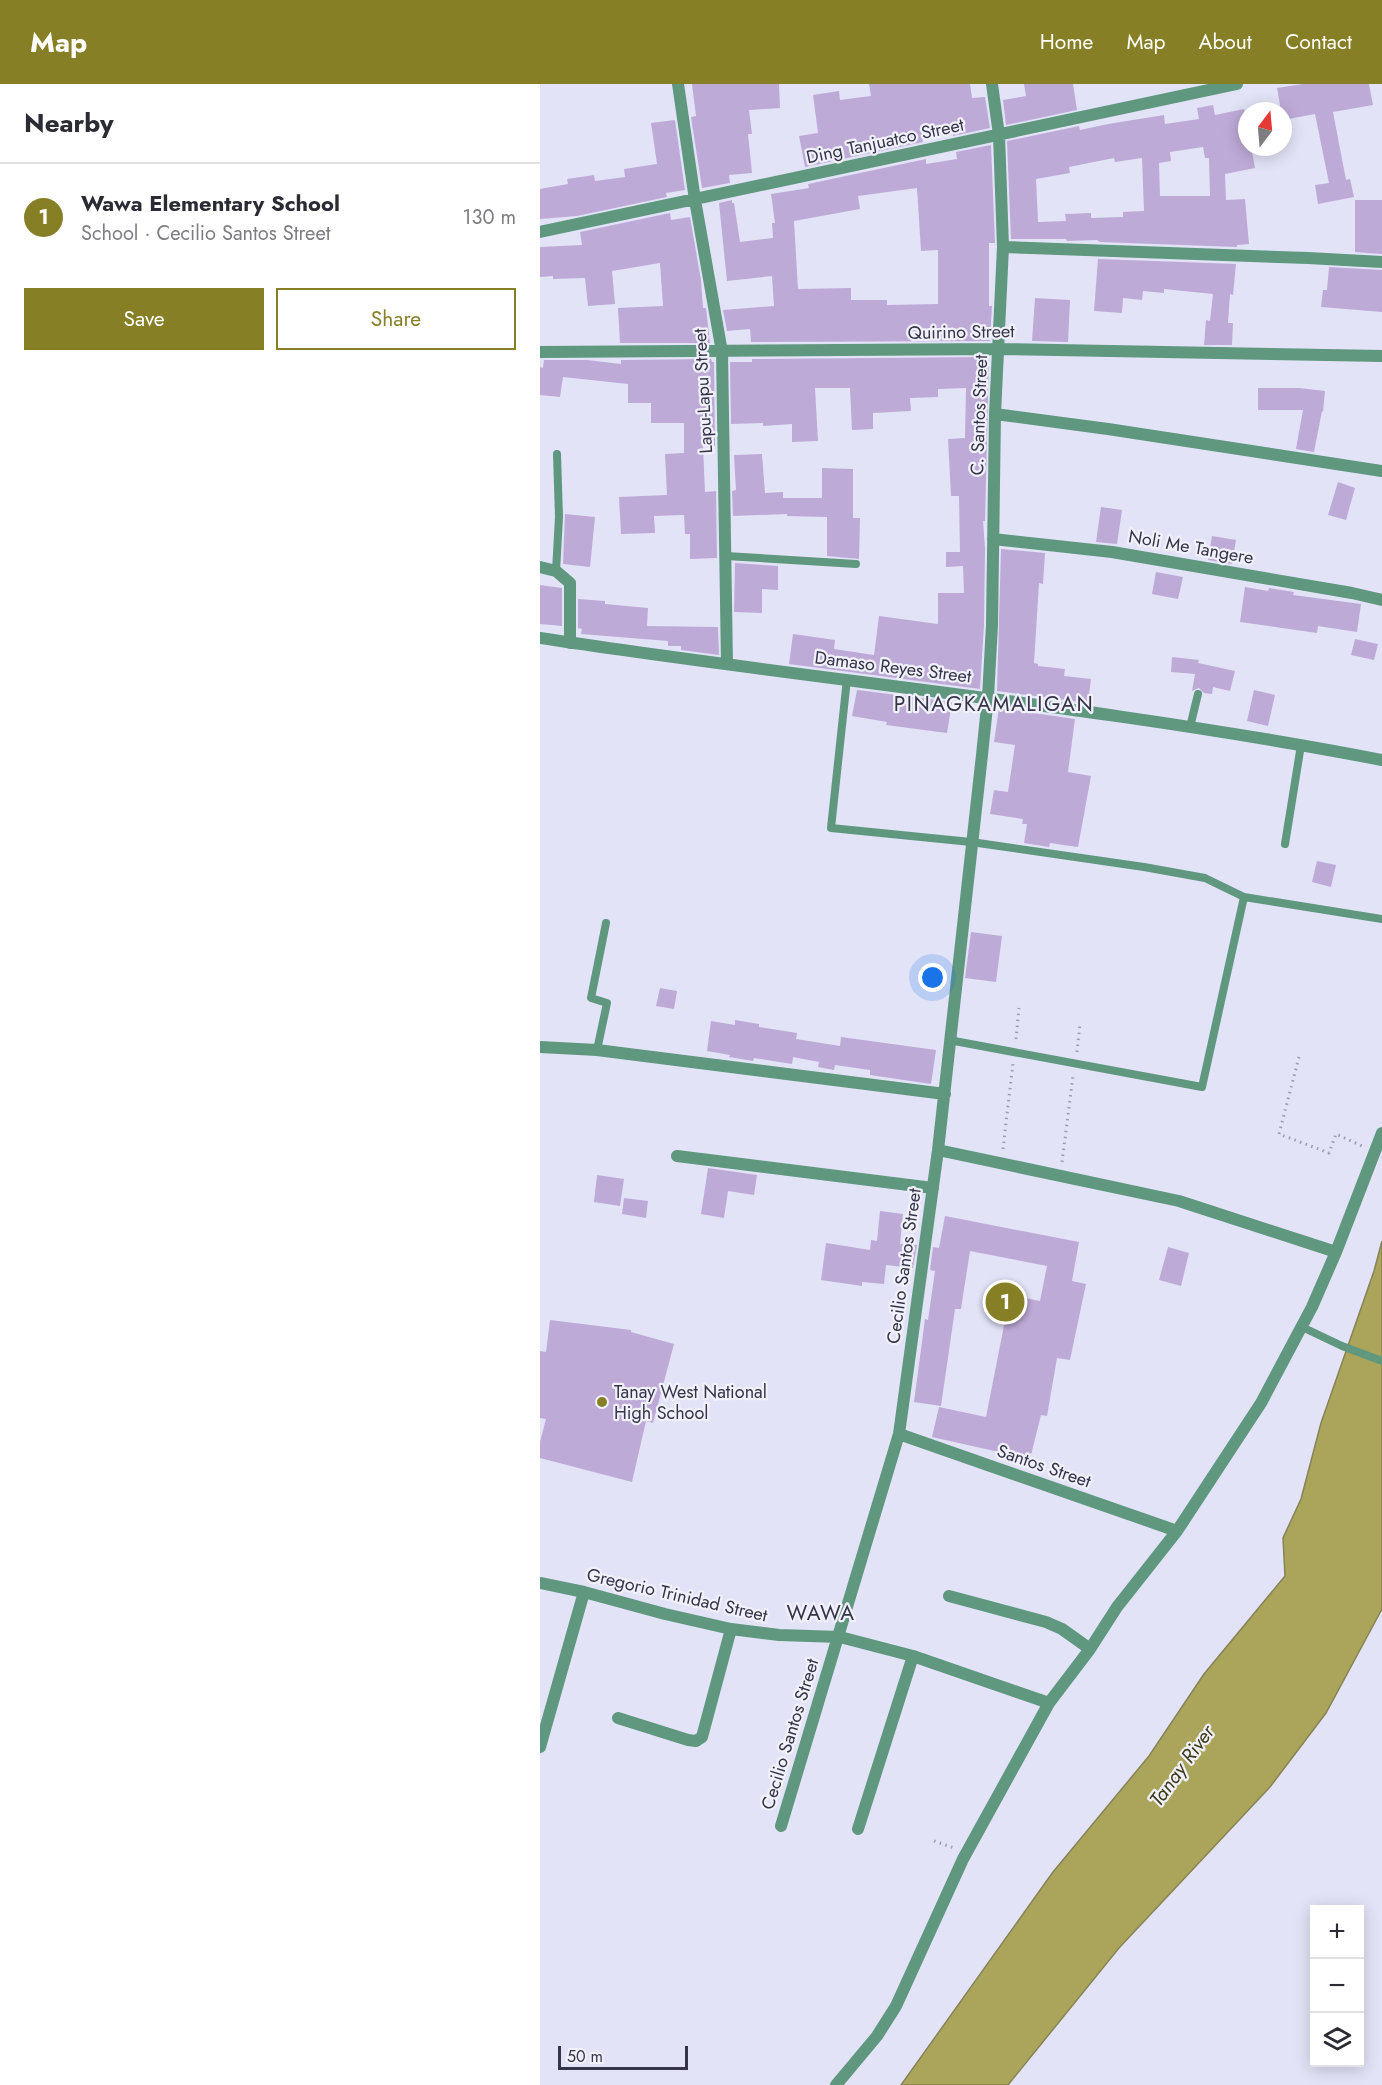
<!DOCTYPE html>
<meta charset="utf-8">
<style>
:root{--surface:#fff;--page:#f7f7f7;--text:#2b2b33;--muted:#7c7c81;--line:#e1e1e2;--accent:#867f26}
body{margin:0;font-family:Jost,sans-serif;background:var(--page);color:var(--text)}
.controls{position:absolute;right:18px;bottom:18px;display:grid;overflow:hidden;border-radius:0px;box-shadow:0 3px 15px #0003}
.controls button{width:54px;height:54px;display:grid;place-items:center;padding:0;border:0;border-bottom:2px solid var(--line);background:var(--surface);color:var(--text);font:30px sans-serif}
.compass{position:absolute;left:698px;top:18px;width:54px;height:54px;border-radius:50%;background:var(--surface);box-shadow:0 3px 15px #0003;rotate:16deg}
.scale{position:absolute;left:18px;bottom:15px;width:130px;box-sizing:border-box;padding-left:6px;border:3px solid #353448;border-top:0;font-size:16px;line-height:21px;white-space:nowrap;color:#353448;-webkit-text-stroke:4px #f1f1fb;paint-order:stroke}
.you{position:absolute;left:393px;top:894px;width:21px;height:21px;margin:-15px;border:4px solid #fff;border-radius:50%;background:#1a73e8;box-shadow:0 0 0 9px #1a73e833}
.badge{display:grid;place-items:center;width:39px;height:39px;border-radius:50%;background:var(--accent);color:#fff;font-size:20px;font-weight:700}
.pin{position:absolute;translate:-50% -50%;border:3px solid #fff;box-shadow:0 2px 6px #0006}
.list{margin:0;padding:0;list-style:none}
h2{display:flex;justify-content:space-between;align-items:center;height:78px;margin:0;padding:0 24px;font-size:26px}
h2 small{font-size:20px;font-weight:400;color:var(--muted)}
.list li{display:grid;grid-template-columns:39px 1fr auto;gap:18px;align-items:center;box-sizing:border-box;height:108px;padding:0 24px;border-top:2px solid var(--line)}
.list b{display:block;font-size:22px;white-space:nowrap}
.list p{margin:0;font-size:20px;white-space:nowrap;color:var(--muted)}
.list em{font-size:20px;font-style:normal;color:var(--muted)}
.actions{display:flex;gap:12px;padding:18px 24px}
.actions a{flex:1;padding:14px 0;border:2px solid var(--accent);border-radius:0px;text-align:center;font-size:21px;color:var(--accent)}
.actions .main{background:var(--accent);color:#fff}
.icon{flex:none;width:33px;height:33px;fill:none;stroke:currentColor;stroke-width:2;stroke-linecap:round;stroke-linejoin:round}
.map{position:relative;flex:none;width:842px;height:2001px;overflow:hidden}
header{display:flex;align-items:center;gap:36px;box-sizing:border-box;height:84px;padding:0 30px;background:var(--accent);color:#fff}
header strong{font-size:28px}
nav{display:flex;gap:33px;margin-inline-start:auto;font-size:21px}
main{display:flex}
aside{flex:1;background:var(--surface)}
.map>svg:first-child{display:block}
.water{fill:#aaa55b;stroke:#878355;stroke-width:1.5}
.building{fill:#beaad7;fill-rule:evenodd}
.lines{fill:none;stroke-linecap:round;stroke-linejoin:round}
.path{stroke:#9d9db1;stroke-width:3;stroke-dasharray:1.5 4.5;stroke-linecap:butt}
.lane{stroke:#5f977f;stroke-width:8}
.street{stroke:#5f977f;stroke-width:12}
.poi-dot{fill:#867f26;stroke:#f1f1fb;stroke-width:2}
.labels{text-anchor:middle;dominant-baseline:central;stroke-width:4.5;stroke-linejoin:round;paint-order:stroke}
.street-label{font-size:18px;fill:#353448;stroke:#f1f1fb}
.poi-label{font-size:18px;fill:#353448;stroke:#f1f1fb;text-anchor:start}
.water-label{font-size:20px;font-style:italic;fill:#3d3a19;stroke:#f1f1fb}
.quarter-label{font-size:21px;letter-spacing:1.5px;fill:#353448;stroke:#f1f1fb}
</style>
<header>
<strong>Map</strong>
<nav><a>Home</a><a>Map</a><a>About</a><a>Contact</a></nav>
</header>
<main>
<aside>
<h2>Nearby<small></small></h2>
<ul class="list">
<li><span class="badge">1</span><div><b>Wawa Elementary School</b><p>School · Cecilio Santos Street</p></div><em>130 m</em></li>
</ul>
<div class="actions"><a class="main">Save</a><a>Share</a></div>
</aside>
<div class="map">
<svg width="842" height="2001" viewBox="0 0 842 2001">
<rect width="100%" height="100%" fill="#e2e3f7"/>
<path class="water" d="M842,1157v368l-56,104 -56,74 -151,161 -111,137h-107l152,-213 96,-116 55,-82 81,-98 -2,-38 18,-39 20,-76 53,-152z"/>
<path class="building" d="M152,0h87l1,24 -31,2 3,24h-4l4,39 -23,2 1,8 -28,5 -11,-71 5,-1z
M329,0h101l2,14 13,-1 5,31 -37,8v-2l-31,4 1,4 -118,25 -6,-31 19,-3 -5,-38 26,-4 1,9 31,-4z
M484,0h49l4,26 -71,15 -3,-25 23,-4z
M763,0h66l4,21 -40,7 13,68 4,-1 4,18 -36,7 -3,-19 14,-2 -14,-69 -32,6v-9h-2l-4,-23z
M673,21l2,10 29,-6 3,17v21h4l4,21 -30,6 1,26 19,-1 4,45 -12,1v2l-137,-5 -3,-2 -30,1 -1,-2h-55l-4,-98 72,-15 1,4 28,-6 56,-9 1,9 34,-5 -2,-11zM663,63l2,11h4l1,38h-50l-1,-33 12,-2 -1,-9zM574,74l1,4 27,-4 2,53 -21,1v5l-32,1v-5l-26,1 1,7 -28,1 -2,-43 34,-6 -1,-6z
M135,36l10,70 -19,3 1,4 -90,19 -37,3v-30l28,-5 -1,-5 27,-4 1,6 30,-4 -1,-8 33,-5 -6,-41z
M451,61l4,98h-6v63h3l-2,35 -239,1 -1,-13 -23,2 -4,-21 51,-4 -2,-30 -45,5 -8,-78 13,-3v3h2l6,39 33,-4 -1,-15h3l-4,-29 38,-6 -1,-4 118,-25v5l31,-5 -1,-7zM377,104l4,63 17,-1v54l-51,1v-5h-36v-12l-53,1 -4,-68 66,-12 -2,-13z
M815,116h27v54l-27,-2z
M130,129l1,7 19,-3 11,63 2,28h3l4,35h-90l-2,-35 45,-2 -3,-43 -48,8 3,33 -27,2 -3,-28 -32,1v-3l-13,1v-30l42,-2 -2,-13z
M558,175l138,5 -3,31 -3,-1 -2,29h5l-1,22h-28l2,-25 4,1 3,-27 -49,-5v4l-21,-2 -1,9 -19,-2 -1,15 -28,-2z
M789,183l53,3v42l-61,-5 2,-17h4z
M495,214l35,2 -2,42 -36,-1z
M449,273l-4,164h-2l2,27 -1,77 -4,64 -191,-25 4,-30 42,6 -1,9 40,6 5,-39 59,8v-31h26l-1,-27 -17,1v-15h14l-1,-56h-8l-3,-57 17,-1 1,-50 -28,1v8l-28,1 1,13 -38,2v16l-21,1 -2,-42h-35l3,53 -26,1v-18l-29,2v-3l-32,1 -1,-62h22v-3z
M171,275l1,3h2l1,84h-12l2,46 11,-1 1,67 -27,1v-25h-5l-1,-19 -30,1 1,17 -34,1 -2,-37 48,-2 -2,-41 19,-1v-30h-33v-20h-23v-19l-65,-7 -3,20 -20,-2v-28l3,1 1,-8h43l34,4v-4z
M718,304h41l26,3 -2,21 -1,-1 -8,41 -18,-3 7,-39h-45z
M222,370l3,39 18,-1v6h39v-30l31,1v49h7l-1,41 -32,-3v-39l-40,-1v-2l-54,2 -1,-25 4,-1 -2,-35z
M798,398l17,6 -9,32 -18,-5z
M561,423l21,3 -5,34 -21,-2z
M25,430l30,3 -5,50 -27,-3z
M672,452l24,4 -4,24 -24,-4z
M461,465l44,4 -2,31 -4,-1 -5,80 4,1v2l27,3 -1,7 27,3 -3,24 -91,-12z
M195,479l43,3v24l-16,-1v24l-28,-1z
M616,488l27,5 -5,22 -26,-5z
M0,501l22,3v38l-22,-2z
M705,503l23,4 1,-3 25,4 -1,3 68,9 -4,28 -39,-6 -1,7 -77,-11z
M38,515l27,2v3l43,4 -1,18 71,1 1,28 -38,-5v-4h-13v-5l-87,-7 1,-5 -4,-1z
M815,555l23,5 -4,16 -23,-5z
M632,573l27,3 -1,3 37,8 -5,20 -17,-4 -1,7 -8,-1 -5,-5 -7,3 3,-17 -24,-2z
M317,606l95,12 -5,31 -61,-8 1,-3 -35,-6z
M714,606l21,5 -7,31 -21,-5z
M459,624l76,11 -7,53 23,4 -13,71 -28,-4 -1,4 -25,-4 3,-19h-5l1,-5 -33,-5 4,-24 14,2 7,-47 -21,-3z
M777,777l19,4 -5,22 -19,-5z
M431,848l31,4 -6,46 -31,-4z
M120,904l17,3 -3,18 -18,-3z
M195,936l24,4v3l38,6 -1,6 44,7 1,-9 95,13 -5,34 -61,-9v-5l-35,-5 -1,5 -16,-3 1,-5 -26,-5 -1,7 -38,-6 -1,3 -24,-4 1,-2 -23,-4 4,-30 24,4z
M168,1084l49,7 -3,20 -26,-4 -4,27 -23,-4z
M57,1091l27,4 -4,27 -26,-4z
M84,1114l24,3 -2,17 -24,-4z
M340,1127l23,3 -3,30 17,1 -4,23 -27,-3 -2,19 -22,-2v4l-41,-6 5,-37 44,7 1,-10 6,1z
M405,1132l134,26 -7,39 14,3 -16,76 -13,-2 -10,58 -6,-1 -11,44 -98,-22 7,-30 47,10 24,-122 30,6 7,-35 -77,-15 -9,58h-6l-14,97 -27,-4 11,-83 3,1 7,-49 -5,-1 3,-23 6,1z
M628,1163l21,6 -8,33 -22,-6z
M10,1236l81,10v2l43,12 -21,79 -7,-2 -14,61 -92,-24v-16l6,-23 -6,-1v-67l6,1z"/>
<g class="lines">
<path class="path" d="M476,955l3,-31
M537,968l3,-28
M759,973l-20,77 50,19 7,-19 26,12
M463,1065l10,-86
M522,1078l11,-86
M394,1757l20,7"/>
<path class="lane" d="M186,472l130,8
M16,487l3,-54 -2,-63
M307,595l-16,149 140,14 173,25 61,11 39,19 138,22
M650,643l8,-33
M745,760l16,-99
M409,956l253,47 42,-190
M57,966l10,-47 -16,-5 15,-75
M762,1243l40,19 40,15"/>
<path class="street" d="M138,0l17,116 27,152 5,312
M0,148l697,-148
M463,163l305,11 74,4
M0,268l459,-3 383,7
M455,330l113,15 274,42
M453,455l119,13 240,41 30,7
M0,483l16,4 14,12v60
M0,554c281,43 563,68 842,122
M0,963l57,3 348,44
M398,1066l241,51 157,51
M137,1072l256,32
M359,1350l278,97
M0,1499l44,9 81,22 66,15 48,6 61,2 73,19 136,47
M409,1512l97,26 16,7 28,20
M78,1634l70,22 8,1 6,-4 29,-108
M0,1663l44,-155
M241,1742l118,-392 39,-284 44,-395 6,-58 4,-72 3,-211 8,-167 -4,-112 -7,-51
M318,1745l55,-173
M296,2001l41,-49 19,-30 67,-147 86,-156 41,-54 27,-42 60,-76 84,-128 51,-96 24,-55 46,-119"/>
</g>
<circle class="poi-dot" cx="62" cy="1318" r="6"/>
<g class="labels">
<g class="street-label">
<text transform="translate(345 57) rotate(-12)">Ding Tanjuatco Street</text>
<text transform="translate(421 248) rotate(-1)">Quirino Street</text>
<text transform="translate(163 307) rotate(-93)">Lapu-Lapu Street</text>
<text transform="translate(439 331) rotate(-88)">C. Santos Street</text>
<text transform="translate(651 463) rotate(10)">Noli Me Tangere</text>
<text transform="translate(353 583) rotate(7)">Damaso Reyes Street</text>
<text transform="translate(364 1182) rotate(-82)">Cecilio Santos Street</text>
<text transform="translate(504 1382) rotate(19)">Santos Street</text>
<text transform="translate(137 1511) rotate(13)">Gregorio Trinidad Street</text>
<text transform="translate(250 1650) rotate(-73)">Cecilio Santos Street</text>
</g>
<g class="poi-label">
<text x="74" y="1308">Tanay West National<tspan x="74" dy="21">High School</tspan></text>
</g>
<g class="water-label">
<text transform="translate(642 1682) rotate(-54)">Tanay River</text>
</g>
<g class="quarter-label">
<text x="454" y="620">PINAGKAMALIGAN</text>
<text x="281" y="1529">WAWA</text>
</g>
</g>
</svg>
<div class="controls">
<button>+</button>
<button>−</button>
<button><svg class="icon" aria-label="layers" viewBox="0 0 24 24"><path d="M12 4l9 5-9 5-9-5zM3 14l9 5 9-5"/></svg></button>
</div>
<svg class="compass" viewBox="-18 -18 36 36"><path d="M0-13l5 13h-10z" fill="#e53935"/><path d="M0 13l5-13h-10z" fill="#7c7c81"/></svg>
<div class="scale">50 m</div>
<div class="you"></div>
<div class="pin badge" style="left:465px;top:1218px">1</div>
</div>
</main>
